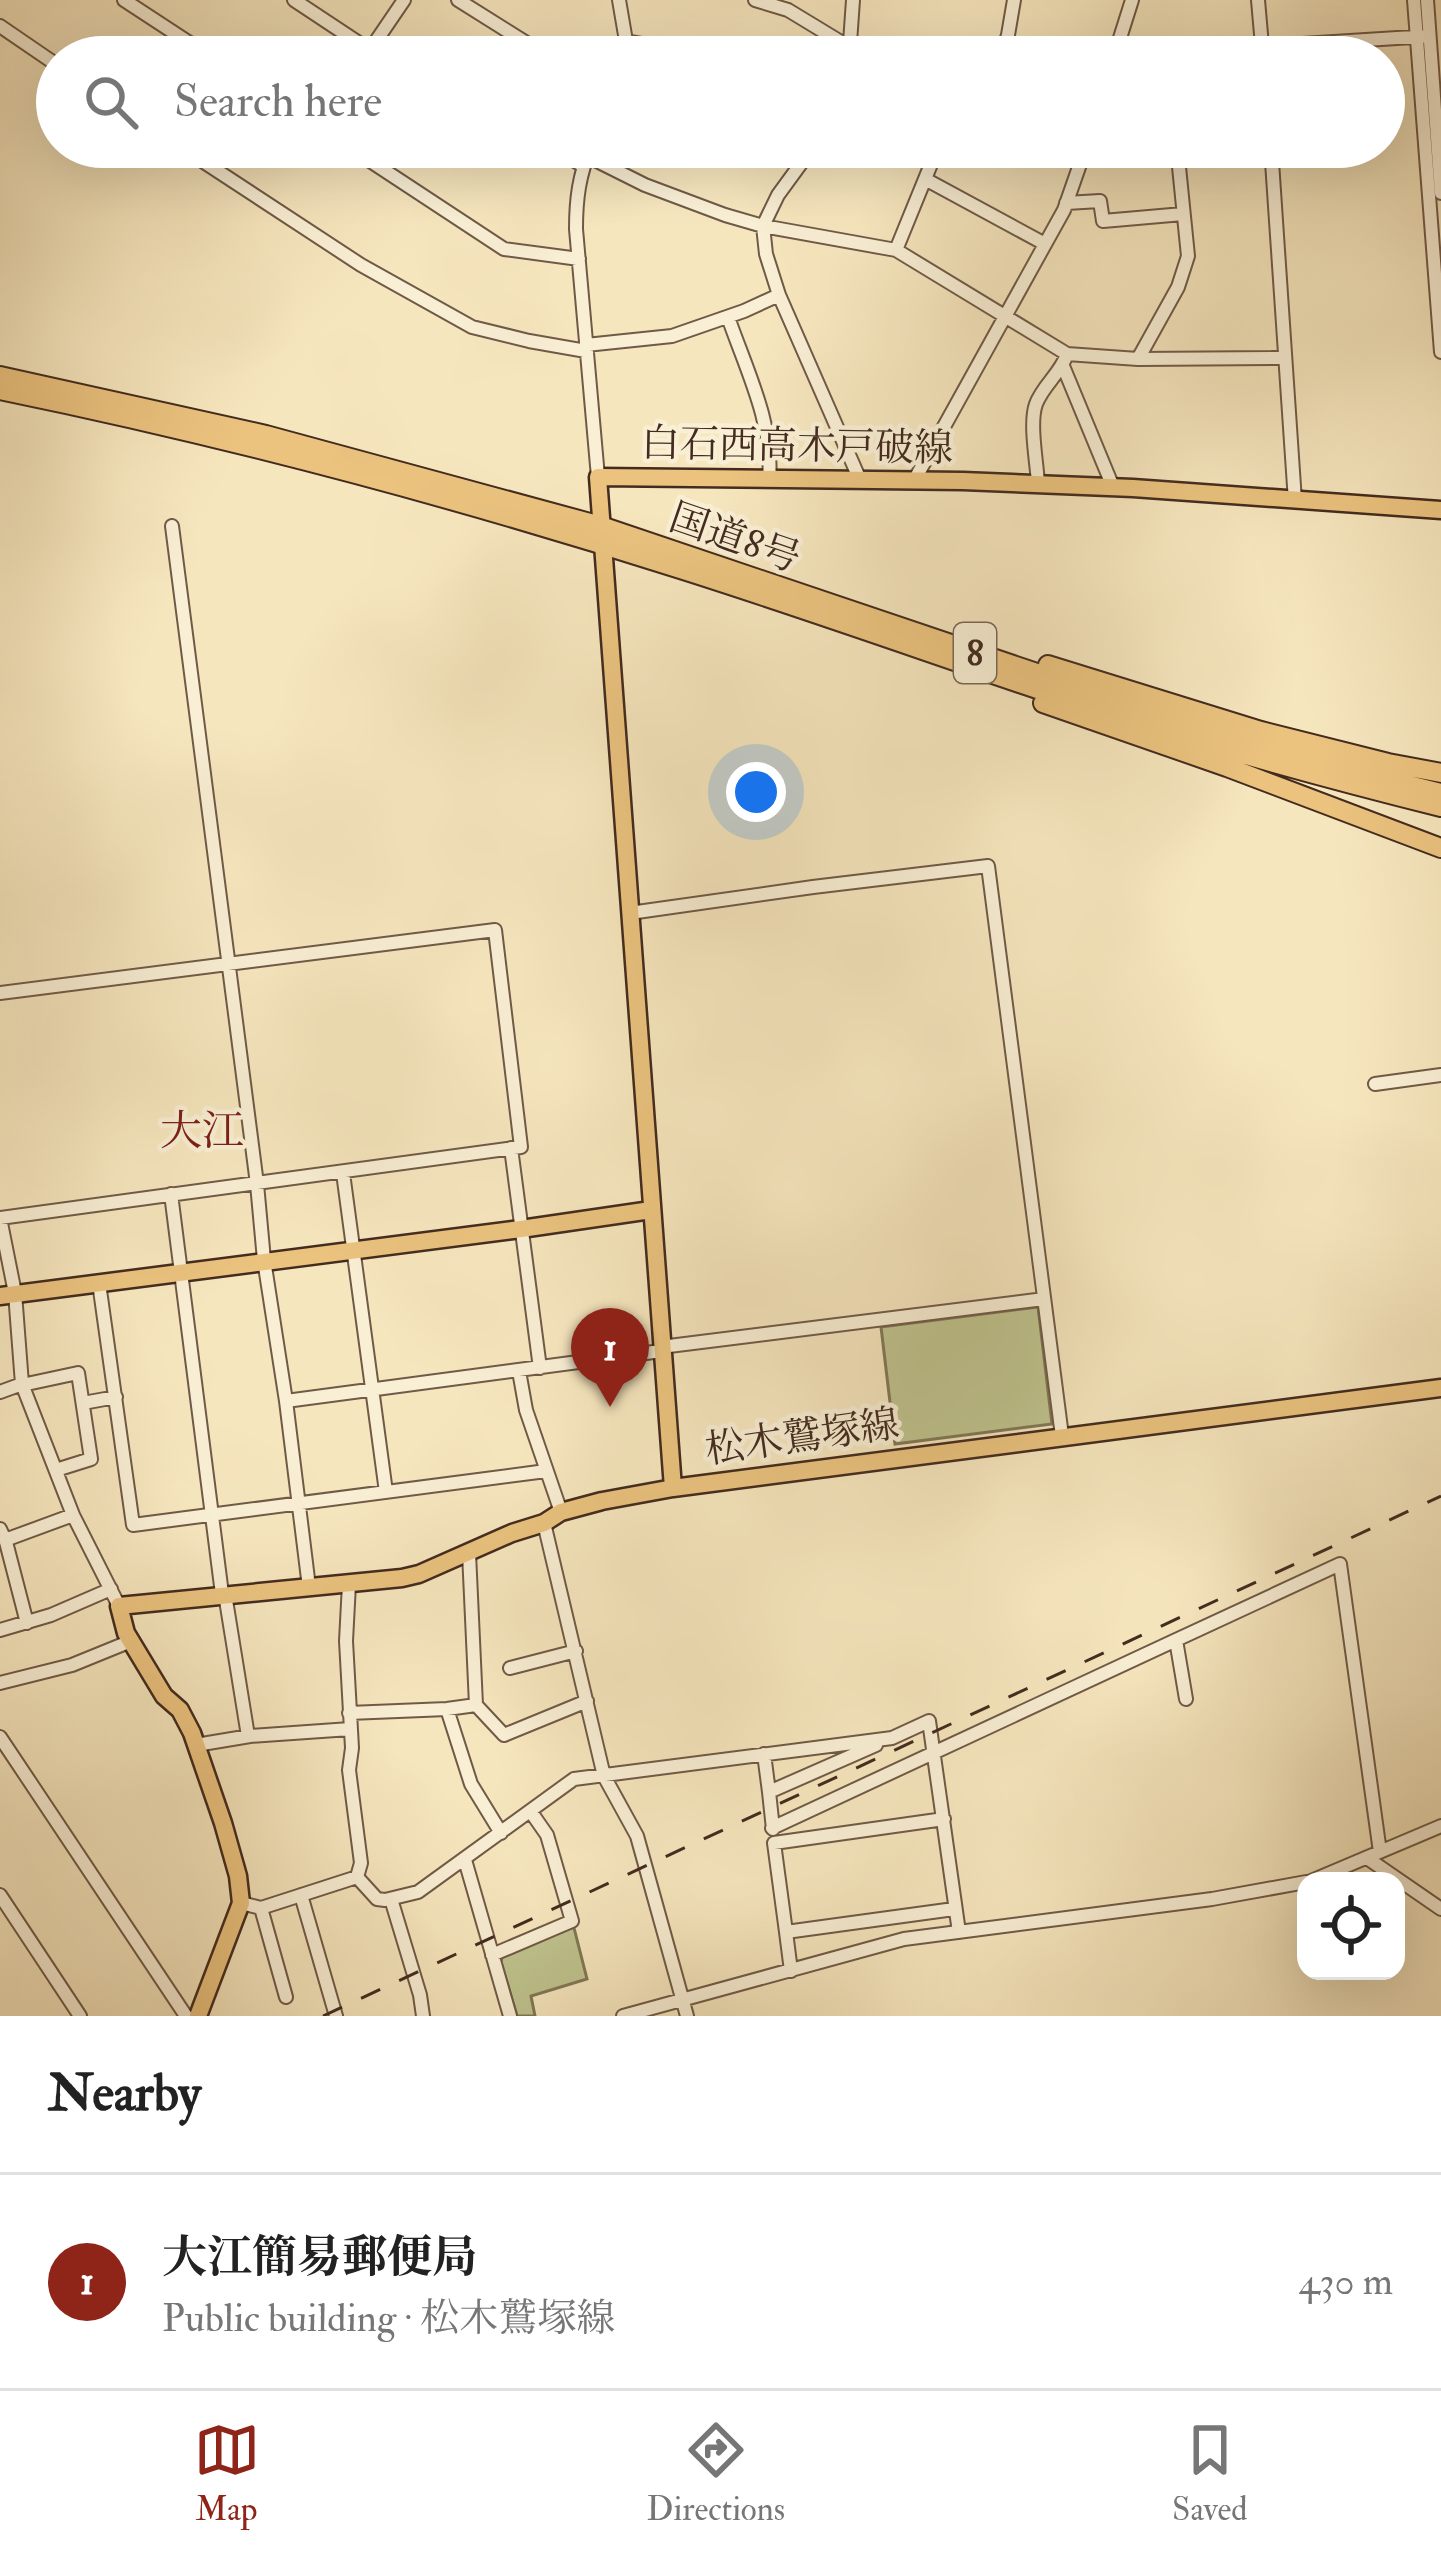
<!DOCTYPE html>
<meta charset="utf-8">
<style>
:root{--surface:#fff;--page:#f6f6f6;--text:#222;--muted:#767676;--line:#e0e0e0;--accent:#8f2418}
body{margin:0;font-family:"IM FELL Double Pica","Noto Serif JP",serif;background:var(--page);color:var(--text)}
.controls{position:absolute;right:36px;bottom:36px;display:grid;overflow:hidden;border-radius:24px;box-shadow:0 12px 48px #0002}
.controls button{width:108px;height:108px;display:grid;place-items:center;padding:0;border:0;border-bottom:3px solid var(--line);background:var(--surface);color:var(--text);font:60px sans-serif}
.you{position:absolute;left:756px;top:792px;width:42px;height:42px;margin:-30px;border:9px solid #fff;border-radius:50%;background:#1a73e8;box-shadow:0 0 0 18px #1a73e833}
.badge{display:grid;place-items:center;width:78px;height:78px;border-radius:50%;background:var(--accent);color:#fff;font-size:39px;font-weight:700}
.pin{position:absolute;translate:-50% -99px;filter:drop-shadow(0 3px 6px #0008)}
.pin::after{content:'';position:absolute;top:63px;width:42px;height:36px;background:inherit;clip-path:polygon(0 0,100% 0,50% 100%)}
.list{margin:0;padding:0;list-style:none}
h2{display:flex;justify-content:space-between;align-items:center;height:156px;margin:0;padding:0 48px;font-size:51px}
h2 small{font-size:39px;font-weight:400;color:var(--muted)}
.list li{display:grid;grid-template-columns:78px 1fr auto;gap:36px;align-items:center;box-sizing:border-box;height:216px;padding:0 48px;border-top:3px solid var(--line)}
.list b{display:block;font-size:45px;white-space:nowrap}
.list p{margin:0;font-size:39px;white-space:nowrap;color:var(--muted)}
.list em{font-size:39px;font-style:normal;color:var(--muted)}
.icon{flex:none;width:66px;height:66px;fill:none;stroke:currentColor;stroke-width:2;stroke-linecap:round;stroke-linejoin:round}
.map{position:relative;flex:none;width:1441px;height:2016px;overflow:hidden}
.search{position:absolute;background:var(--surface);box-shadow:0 12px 48px #0002;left:36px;right:36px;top:36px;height:132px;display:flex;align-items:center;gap:30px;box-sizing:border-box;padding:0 42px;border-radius:66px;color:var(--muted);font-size:45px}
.sheet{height:372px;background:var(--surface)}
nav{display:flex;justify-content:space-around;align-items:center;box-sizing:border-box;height:168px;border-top:3px solid var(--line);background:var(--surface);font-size:33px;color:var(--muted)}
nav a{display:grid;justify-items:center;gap:6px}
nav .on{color:var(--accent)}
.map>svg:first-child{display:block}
.green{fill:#bfc48f;stroke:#817857;stroke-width:3}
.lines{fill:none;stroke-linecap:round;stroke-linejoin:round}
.minor-casing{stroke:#705a47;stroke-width:16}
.major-casing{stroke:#432b1f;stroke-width:21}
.highway-casing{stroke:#432b1f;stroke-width:22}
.minor{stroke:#f9efd5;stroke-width:12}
.major{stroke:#ebc37f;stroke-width:16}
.highway{stroke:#ebc37f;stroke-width:18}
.rail{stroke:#432b1f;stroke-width:3;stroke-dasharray:21 21;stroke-linecap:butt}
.labels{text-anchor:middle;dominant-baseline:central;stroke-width:9;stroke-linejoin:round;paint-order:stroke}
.shield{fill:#f9efd5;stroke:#7a6656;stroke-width:3}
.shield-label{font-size:36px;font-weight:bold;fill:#432b1f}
.street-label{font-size:39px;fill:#432b1f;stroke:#f9efd5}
.neighbourhood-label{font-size:42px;fill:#7a1f14;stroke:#f9efd5}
</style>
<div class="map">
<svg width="1441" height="2016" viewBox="0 0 1441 2016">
<rect width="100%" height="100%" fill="#f6e6be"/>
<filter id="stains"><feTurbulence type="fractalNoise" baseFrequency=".00167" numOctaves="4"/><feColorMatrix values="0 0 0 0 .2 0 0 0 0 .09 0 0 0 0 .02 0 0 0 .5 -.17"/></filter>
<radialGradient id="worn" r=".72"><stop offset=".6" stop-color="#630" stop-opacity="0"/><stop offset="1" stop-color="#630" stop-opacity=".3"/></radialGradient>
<path class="green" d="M1038,1307l14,117 -157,20 -14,-117z
M562,1928h12l13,51 -56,17 4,20h-18l-16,-54 1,-5z"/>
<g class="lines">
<g class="minor-casing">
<path id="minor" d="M124,0l87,57
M294,0l86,57
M458,0l91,57
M619,0l7,41 -2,16
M755,0l33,10 61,37
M1258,0l5,57
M1414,0l27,352
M1427,0l14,193
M0,26l57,39
M626,41l33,6 25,10
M370,50l34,-50
M1114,56l315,-20
M849,57l4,-57
M1001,57l7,-22 6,-35
M1114,57l18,-57
M181,147l180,118 111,62 57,14 57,10
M349,147l155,102 75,10
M552,147l31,19
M591,147c-12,28 -15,52 -15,82l22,248
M774,147l30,12
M813,147l-35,48 -15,31 3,28 13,41 81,185
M1271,147l24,354
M587,156l58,29 80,30 38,11 133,24 171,104 71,5 146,-1
M925,179l120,65
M1066,203l34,-2 3,20 80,-7
M896,250l42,-103
M728,317c18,52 46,107 41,162
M586,345l86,-9 72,-25 35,-16
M1138,359l40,-72 10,-31 -11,-109
M1063,366l50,121
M915,479l149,-269 22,-63
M1038,484c-1,-21 -9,-61 -2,-80 7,-19 25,-31 31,-50
M172,526l85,658 7,76 22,141 23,186
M630,913l183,-26 175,-21 74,570
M0,993l495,-63 26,217 -521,71
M1375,1084l66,-9
M511,1148l29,220
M343,1173l43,319
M171,1194l51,400
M0,1218l15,75 7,91 51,131 46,91
M99,1283l34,242 413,-54
M661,1347l383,-48
M519,1371l7,39 35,102
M22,1385l56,-12 13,86 -35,11
M0,1392l22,-8
M286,1401l375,-50
M83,1403l33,-6
M544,1523l60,253 33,60 50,180
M0,1529l6,13 21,81
M5,1540l68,-25
M349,1584l-3,57 6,107 -3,22 12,93 -4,14 20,22 8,1 33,-8 156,-113 318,-41 37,-17 30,211
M225,1594l23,142
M0,1630l51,-15 60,-26
M510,1668l66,-17
M0,1683l72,-18 59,-24
M1186,1699l-10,-59 164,-76 40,288
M476,1705l28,30 83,-34
M447,1709l24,75 30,49
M349,1713l98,-4 29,-4 -7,-152
M0,1737l186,279
M196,1745l54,-9 100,-7
M764,1754l5,38 107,-47
M769,1792l4,37
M944,1819l-170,24 12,89 168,-23
M772,1828l404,-188
M1367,1858l74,51
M465,1860l45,156
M1311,1881l130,-55
M0,1895l80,121
M301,1895l35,121
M391,1899l29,96 3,21
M241,1903l20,5 96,-31
M261,1908l25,89
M786,1932l5,39
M492,1955l80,-34 -25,-86 -16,-23
M623,2016l281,-77 308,-40 94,-17"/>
</g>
<g class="major-casing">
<path id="major" d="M0,1296l521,-67 130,-19
M673,1488l-75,-1011 365,4 170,7 308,22
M198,2016l43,-113 -3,-27 -15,-53 -31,-90 -12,-23 -16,-14 -38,-63 -7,-27 283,-28 17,-4 93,-41 32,-10 17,-11 41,-11 71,-13 768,-100"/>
</g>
<g class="highway-casing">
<path id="highway" d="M0,376l266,59 335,91 495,167 220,69 125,31
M0,390c229,47 454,107 677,178 156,49 310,106 466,156 98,31 198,58 298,83
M1048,665l213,66 127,32 53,10
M1043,703l184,64 214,81"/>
</g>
<use href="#minor" class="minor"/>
<use href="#major" class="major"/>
<use href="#highway" class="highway"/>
<path class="rail" d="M323,2016l1118,-520"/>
</g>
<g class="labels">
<rect class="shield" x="954" y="623" width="42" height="60" rx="9"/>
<g class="shield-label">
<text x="975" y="653">8</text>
</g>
<g class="street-label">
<text transform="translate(797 446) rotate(1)">白石西高木戸破線</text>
<text transform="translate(735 538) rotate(19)">国道8号</text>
<text transform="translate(802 1437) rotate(-8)">松木鷲塚線</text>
</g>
<g class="neighbourhood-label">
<text x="202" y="1132">大江</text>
</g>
</g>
<rect width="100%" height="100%" filter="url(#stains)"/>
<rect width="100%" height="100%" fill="url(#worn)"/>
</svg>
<div class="controls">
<button><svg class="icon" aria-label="locate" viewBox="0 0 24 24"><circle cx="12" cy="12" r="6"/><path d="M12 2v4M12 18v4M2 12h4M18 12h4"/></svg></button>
</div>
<div class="you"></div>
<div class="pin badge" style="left:610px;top:1407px">1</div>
<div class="search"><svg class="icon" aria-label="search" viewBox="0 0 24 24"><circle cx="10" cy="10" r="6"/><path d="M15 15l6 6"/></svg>Search here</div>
</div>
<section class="sheet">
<h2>Nearby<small></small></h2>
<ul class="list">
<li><span class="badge">1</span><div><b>大江簡易郵便局</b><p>Public building · 松木鷲塚線</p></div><em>430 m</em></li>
</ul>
</section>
<nav>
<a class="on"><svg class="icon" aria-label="map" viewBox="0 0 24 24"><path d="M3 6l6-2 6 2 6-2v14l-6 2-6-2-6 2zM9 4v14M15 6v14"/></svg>Map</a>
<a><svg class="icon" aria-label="directions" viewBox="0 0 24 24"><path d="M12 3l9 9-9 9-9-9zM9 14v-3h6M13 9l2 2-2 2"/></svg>Directions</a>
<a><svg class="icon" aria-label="saved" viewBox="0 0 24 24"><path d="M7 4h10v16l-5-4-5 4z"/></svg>Saved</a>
</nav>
